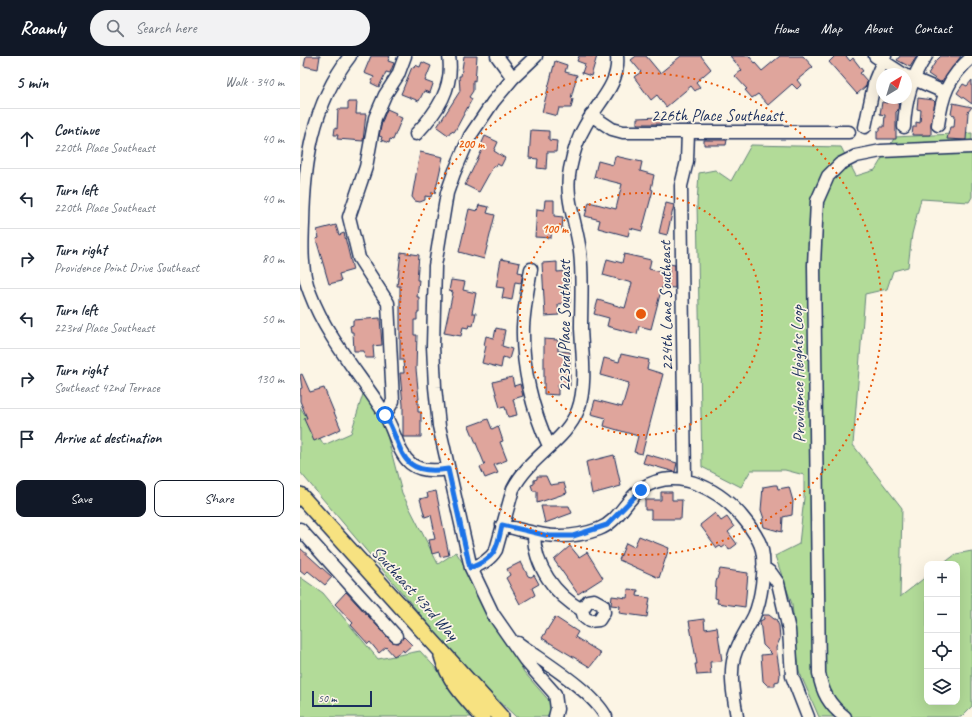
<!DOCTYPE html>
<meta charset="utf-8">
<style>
:root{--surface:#fff;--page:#f2f2f3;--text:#1f2937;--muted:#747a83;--line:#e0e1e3;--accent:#111827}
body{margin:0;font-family:Caveat,sans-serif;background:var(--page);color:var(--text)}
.controls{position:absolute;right:12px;bottom:12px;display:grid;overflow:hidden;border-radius:8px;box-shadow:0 4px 16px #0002}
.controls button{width:36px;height:36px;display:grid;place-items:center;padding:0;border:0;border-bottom:1px solid var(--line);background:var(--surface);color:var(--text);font:20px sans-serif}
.compass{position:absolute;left:576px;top:12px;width:36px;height:36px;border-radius:50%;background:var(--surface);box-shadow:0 4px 16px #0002;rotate:38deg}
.scale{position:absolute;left:12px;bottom:10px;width:60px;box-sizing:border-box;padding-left:4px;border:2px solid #1b2f5e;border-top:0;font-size:11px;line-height:14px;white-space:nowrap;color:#1b2f5e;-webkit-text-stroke:3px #fcf5e5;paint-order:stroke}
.stop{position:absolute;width:12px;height:12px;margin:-9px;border:3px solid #1a73e8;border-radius:50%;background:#fff}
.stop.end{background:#1a73e8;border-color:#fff;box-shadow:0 1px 4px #0008}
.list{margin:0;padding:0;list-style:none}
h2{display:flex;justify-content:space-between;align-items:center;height:52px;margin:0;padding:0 16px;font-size:17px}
h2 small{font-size:13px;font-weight:400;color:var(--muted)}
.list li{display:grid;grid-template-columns:26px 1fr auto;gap:12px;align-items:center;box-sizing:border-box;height:60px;padding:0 16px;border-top:1px solid var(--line)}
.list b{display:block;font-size:15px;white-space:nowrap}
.list p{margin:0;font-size:13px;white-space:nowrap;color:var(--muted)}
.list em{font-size:13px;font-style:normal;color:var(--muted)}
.actions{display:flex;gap:8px;padding:12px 16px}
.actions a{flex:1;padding:9px 0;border:1px solid var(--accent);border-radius:8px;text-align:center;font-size:14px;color:var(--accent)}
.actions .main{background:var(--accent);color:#fff}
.icon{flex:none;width:22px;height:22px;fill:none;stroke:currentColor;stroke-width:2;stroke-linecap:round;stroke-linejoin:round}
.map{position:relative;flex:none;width:672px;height:661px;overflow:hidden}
header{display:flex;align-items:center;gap:24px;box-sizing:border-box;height:56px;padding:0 20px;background:var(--accent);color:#fff}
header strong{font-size:19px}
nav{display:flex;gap:22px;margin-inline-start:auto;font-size:14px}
.search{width:280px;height:36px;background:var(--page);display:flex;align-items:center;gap:10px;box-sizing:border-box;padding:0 14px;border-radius:22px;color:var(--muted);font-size:15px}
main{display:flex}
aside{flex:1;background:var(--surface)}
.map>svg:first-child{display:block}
.green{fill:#b2db98;stroke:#66857b}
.building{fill:#dfa59c;stroke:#1b2f5e}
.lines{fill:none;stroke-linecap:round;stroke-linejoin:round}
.minor-casing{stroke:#1b2f5e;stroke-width:15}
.major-casing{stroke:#1b2f5e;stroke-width:18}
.minor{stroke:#fcf5e5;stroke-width:12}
.major{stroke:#f7e281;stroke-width:15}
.route{stroke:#1a73e8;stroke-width:5}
.ring{fill:none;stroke:#e8590c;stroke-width:2;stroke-dasharray:2 4}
.labels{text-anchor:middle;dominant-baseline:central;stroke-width:3.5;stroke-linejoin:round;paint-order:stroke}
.street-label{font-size:17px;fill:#1b2f5e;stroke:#fcf5e5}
.centre{fill:#e8590c;stroke:#fcf5e5;stroke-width:2}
.ring-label{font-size:12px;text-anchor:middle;font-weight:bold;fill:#e8590c;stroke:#fcf5e5;stroke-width:3.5;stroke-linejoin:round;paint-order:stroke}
</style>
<header>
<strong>Roamly</strong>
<div class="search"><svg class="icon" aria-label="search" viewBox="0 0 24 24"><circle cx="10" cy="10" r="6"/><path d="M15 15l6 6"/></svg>Search here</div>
<nav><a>Home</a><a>Map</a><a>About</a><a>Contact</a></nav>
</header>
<main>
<aside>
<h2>5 min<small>Walk · 340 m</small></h2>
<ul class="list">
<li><svg class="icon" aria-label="ahead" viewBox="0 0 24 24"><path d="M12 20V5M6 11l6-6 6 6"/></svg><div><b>Continue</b><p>220th Place Southeast</p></div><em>40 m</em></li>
<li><svg class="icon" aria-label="left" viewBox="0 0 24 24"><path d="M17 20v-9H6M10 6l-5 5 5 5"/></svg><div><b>Turn left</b><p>220th Place Southeast</p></div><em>40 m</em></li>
<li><svg class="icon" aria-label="right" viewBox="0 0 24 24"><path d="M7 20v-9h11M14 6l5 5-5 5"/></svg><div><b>Turn right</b><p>Providence Point Drive Southeast</p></div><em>80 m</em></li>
<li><svg class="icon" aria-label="left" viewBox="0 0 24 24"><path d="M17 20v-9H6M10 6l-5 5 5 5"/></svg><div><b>Turn left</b><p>223rd Place Southeast</p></div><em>50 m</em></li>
<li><svg class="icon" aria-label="right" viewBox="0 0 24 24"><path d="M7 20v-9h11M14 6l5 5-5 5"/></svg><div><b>Turn right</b><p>Southeast 42nd Terrace</p></div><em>130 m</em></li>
<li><svg class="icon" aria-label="arrive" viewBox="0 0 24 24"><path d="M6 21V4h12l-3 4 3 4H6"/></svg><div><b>Arrive at destination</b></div></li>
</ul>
<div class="actions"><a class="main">Save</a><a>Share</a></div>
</aside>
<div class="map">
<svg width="672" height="661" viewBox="0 0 672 661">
<rect width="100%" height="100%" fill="#fcf5e5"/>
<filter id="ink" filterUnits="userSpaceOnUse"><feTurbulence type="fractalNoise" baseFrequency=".025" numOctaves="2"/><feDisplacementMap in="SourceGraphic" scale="8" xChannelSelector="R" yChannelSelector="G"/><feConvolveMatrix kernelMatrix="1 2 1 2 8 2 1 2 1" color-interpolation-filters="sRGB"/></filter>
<g filter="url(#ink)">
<path class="green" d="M672,77v64l-3,5 -48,-3 -9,35 -4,33 -15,4 -6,18 -22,5 -12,151 49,63 -2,89 27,-21v126h30v-138h-14l13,-10 16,-3v155l-11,11h-142l-20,-46 -7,-67 -17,-48 24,-12 5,-46v-23l-19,-5h-34l-10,17 -39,-20 -5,-264 2,-30 16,-3 16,11 20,-36 90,2 15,29 19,-6 20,-33z
M63,338l20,26 19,73 36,71 18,-12 28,45 40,75 28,32 -4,13h-32l-48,-46 -168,-199v-65l24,38 27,-12z
M0,521l23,16 55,66 42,-8 48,52 5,14h-173z"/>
<path class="building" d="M6,0h14l-2,13 -14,-3z
M71,0h19l-2,5 6,2 -4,10 -4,-1 -7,15 -8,-4 3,-6 -10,-4z
M164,0h13l-2,25 -2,-1v11l-4,6 3,2 -16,30 -2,3 -3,-1 -3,4 -11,-8 23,-36 -1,-15h2z
M279,0h18l-6,20 -9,-3 3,-9 -8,-3z
M336,0h10l14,17 21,-17h20l10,13 -15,13 4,5 -5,4 -4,-5 -25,21 -9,-12 -6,5 -17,-23 7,-5 -10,-12z
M430,0h19l13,15 18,-15h23l10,11 -16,13 4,5 -4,4 -5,-5 -24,21 -10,-11 -6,4 -7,-8 2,-1 -12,-13 7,-6z
M535,0h11l4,5 3,-3 10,13 -3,2 7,8 -1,5 -9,8 -28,-32z
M600,0h17l-7,11 -13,-7z
M641,0h20l-18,25 -3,1 -12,-8 8,-13z
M255,5l12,4 -2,7 12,3 -6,23 2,1 -2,9h-12l-2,8 -15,-4z
M122,6l9,4 -6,15 8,3 -3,9 -6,-2 -5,10 -18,-7 11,-27 2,1 1,-3 5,2z
M672,24v24l-15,-11 6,-9 4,2z
M588,42h11l-1,12 -2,2v27h-19v-8h3v-4h4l1,-12 -5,-1 2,-12 5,1z
M618,42l15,2 2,2 -4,22v11h-19l1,-8h3v-5l4,1 1,-13 -4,-1z
M48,46h9l-1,12h10l-3,27 -26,-2 1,-4h-4l1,-7 2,1 1,-20h10z
M653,47l19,4 -4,5 -2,28 -19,-1 3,-12h4l1,-12 -4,-1z
M87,53l9,4 -1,2 7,3 -9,22 -3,-1 -1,4 -8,-3 1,-3 -3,-1 3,-14z
M360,61l1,7h-24v-6z
M231,74l18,1v9l8,1 -1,11h-9l-1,17 -9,-1 1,-9 -9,-1z
M185,80l13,6 -4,9 11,7 -4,8 -4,-2 -1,2 -2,-1 -15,27 -14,-7 18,-37 -3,-1z
M404,84h23l-1,5h-22z
M120,96l23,5 -8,36 -3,-1 -1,5 -6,-1v4l-5,2 -5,-1 -3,-4z
M315,100l27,6 -2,9 14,4 -3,14 2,1 -11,41 -12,-3 -2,8 -30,-8 2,-8 -15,-4 4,-14 27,7 6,-25 -28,-7 4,-16 15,4z
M245,144h9v16l9,1 -1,12 -10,-1 -1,10 -16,-1 2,-28 7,1z
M366,147l8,2 -7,30 -8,-2z
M179,149l10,2 -2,6 8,2 -11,44 -25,-7 10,-43 8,2z
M36,169l3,10 5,-2 9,37 -14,4 2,7 -12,3 -13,-45 3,-1 -2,-8z
M101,196l18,3 -2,25h2l-2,17h2v16h-2v7h-3v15h3l-1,34 3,30h-1v13h3v25h-18v-32l-3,-32h4l-1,-13h-3v-74h-3z
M324,198l27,6 -2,9 20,5v-10l6,1v23l-13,-1 -11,42 -12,-3 -2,8 -30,-8 2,-8 -15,-4 4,-14 27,8 7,-25 -29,-8 4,-16 15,4z
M201,203l19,4 -2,9 5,1 -2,10 -6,-1 -3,18 -10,-2 2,-10 -8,-1z
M257,206v10l12,-1 1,32 -12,1 1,11 -14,1 -3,-53z
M151,224l14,2 -2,8 13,3 -4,20h4l-3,13 -4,-1 -1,3 -5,-1 -2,9 -17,-3 9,-41 -4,-1z
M80,262l2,27 -9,1 1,12h-9l-1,-7h-10l-1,-19h-2l-1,-6 3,-1v-5z
M196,272l9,2 -3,16 10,3 -3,10 -6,-2 -2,11 -19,-5 4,-17 -2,-1 2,-9 8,2z
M244,283l14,1v11l12,1v34l-12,-1v10l-14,-1z
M321,298l28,6 -2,9 16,5 -21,80 -8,-2 4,-16 -34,-10 2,-8 -15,-4 4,-14 27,7 7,-24 -29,-8 4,-17 15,4z
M2,318l8,18 14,-4 17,41 -27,12 -10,-22 3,-1 -7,-17v-12l2,-1 -2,-13z
M212,321l2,9 6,-2 3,12 -10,3 4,16 -9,2 -3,-10 -5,1 -7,-26z
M188,363l4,10 6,-3 5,15 -3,1 7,18 -13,5 4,8 -13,5 -5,-11 5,-2 -16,-39z
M346,398l31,9 -2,9 -32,-9z
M314,399l7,31 -29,8 -6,-32z
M237,420h9l4,9 14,-2 3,10 -30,10v-12h-4l-2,-6 3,-1v-4l3,-1z
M474,429h3l1,4 11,-2 4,14 -1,14 -9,2 -1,15 -18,-5 -2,-8h2l-3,-9 2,-23z
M136,435l13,64 -9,2 -1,-5 -7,2 -3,-14 6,-1 -2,-9 1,-1 -3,-14 -6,2 -5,-18 8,-2 -1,-4z
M361,436h11v8h10l-1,19h-30v-9h-6v-10h16z
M241,450h28l3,7 -27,10z
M415,457l6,8 6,-4 7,10 -6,5 9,12 -8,6 -3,-5 -4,3 -2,-2 -3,2 -17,-23z
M339,480l30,12 -10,30 -40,-18 7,-17 8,4z
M270,490l9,11 8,-5 16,26 -25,16 -24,-34z
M0,492l32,29 -7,8 -17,-14 -3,3 -5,-4z
M221,506l7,14 3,1 3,-2 5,9 -7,4 3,7 -15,9 -14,-26 4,-3 -3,-6z
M420,513l28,4 -3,34 -28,-4 1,-4 -3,-1 1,-16z
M328,533l10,1 -1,6 13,2 -3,19 -28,-4 1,-7 -9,-1 1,-9 15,2z
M46,536l45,49 7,2 6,-6 8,8 -8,7 -1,-2 -9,6 -8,-9 -7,6 -9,-11 -2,2 -17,-19 2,-2 -18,-19z
M463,559h6l5,4h2l3,7 1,13 -4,9 4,27 -1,6 -4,1v4h-7l-5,-5 -2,-26 11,-1 -9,-9 -3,-24 4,-2z
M255,561l23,15 -3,5 26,16 -11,14 -48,-29z
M404,563l1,10 12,-2 5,34 -12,1 1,12 -14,1 -2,-11h2l-8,-43z"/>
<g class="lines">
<g class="minor-casing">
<path id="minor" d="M50,0c-38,49 -46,108 -47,168 -1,24 -2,47 7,69 16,43 46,77 71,115 22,33 14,70 67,61
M197,0l16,22
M236,0l-23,22 -20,24 -23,34 -16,37 -7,20 -12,73 -2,80 2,41 4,39 32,142 22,46 32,46 30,34 2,15 -2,8
M575,0l28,18
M607,20l37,16
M291,59l21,14 11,3h226
M638,69c4,-29 10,-48 34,-68
M565,71l10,-47 10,-24
M604,71c1,-27 7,-49 22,-71
M116,78c21,-22 38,-46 33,-78
M231,213c-3,19 -7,39 -8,58 -1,40 9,83 26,119
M85,359l8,-14 -5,-98 -29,-45 -10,-41 17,-50 9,-49 10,-23 13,-20 7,-19
M385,424l-4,-294 6,-25 1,-29
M202,469c36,10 61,17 97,4 19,-7 26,-28 42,-40 38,-26 84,4 107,35 6,9 12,16 14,26 4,17 -1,51 -8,66 -7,14 -16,26 -20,41 -5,18 0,42 3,60
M0,473l96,107
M234,478c0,32 21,61 48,76l2,7 5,4 10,-1 5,-8 -1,-7 -9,-5 -6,1 -6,9
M463,511l8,6 7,10 11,47 3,46 16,41
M171,512c11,-4 19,-8 25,-18l17,-61c16,-32 52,-47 65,-79 9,-25 4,-56 3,-82 0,-25 2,-51 -1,-76 -3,-28 -16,-54 -10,-83 3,-15 7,-30 15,-43 12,-23 35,-41 32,-70
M218,587c24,18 74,47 88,74
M545,661c-16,-12 -23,-25 -26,-44l-5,-408 3,-64 11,-25 12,-12 16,-8 25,-5 91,-4"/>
</g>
<g class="major-casing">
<path id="major" d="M0,439l201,222
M142,600c7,25 24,42 41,61"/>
</g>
<use href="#minor" class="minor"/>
<use href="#major" class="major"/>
</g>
</g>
<g class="lines" filter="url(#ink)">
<path class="route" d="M85,359c19,32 12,62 63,54l22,99c26,-10 27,-19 32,-43l47,11h24l34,-11 34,-35"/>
</g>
<g class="ring">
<circle cx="341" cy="258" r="121"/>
<circle cx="341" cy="258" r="241"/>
</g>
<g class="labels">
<g class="street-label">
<text x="417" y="59">226th Place Southeast</text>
<text transform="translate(366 250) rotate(-91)">224th Lane Southeast</text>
<text transform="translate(264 270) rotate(-90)">223rd Place Southeast</text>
<text transform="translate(498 318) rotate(-91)">Providence Heights Loop</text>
<text transform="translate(115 537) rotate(48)">Southeast 43rd Way</text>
</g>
</g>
<circle cx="341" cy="258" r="6" class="centre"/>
<g class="ring-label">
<text x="171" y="92">200 m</text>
<text x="255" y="177">100 m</text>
</g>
</svg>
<div class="controls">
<button>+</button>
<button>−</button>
<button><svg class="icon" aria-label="locate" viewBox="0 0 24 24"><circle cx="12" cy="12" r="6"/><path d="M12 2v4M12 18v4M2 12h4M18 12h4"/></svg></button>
<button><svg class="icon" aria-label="layers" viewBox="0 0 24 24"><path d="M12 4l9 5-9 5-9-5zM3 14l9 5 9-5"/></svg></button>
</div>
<svg class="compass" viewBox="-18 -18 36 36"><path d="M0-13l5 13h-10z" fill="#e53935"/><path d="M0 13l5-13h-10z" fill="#747a83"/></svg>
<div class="scale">50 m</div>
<div class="stop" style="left:85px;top:359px"></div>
<div class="stop end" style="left:341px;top:434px"></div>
</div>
</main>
